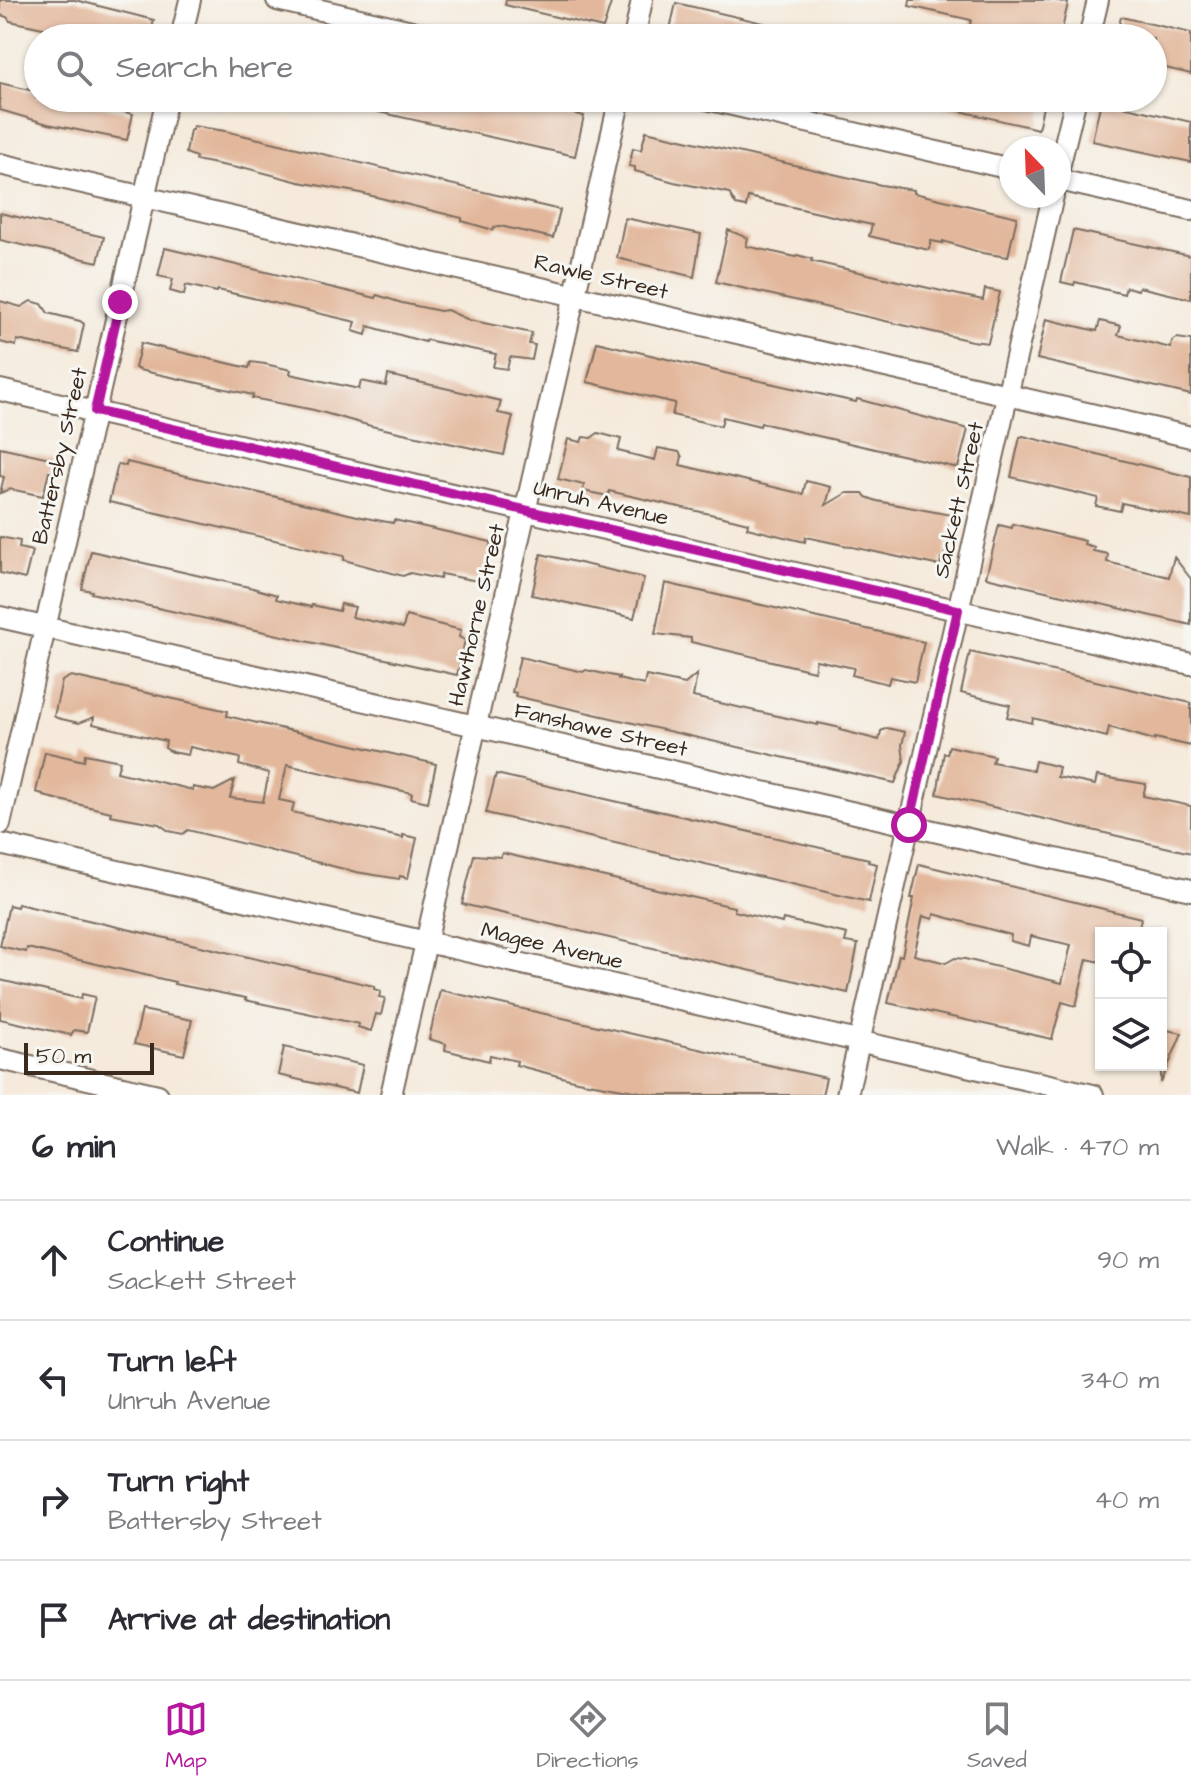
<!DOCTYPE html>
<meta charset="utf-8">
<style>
:root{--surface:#fff;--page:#f2f2f3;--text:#2b2b33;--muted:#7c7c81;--line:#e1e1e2;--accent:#b5179e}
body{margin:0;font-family:"Architects Daughter",sans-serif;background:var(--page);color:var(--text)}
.controls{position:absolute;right:24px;bottom:24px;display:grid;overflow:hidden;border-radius:0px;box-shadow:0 2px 6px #0004}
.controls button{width:72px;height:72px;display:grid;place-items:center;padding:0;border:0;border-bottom:2px solid var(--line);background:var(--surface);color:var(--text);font:40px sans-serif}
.compass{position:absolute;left:999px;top:136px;width:72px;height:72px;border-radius:50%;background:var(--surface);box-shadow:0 2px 6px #0004;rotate:337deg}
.scale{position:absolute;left:24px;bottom:20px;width:130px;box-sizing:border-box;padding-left:8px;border:4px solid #3b2a1e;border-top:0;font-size:22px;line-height:28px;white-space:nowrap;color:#3b2a1e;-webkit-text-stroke:6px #f6f6f2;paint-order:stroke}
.stop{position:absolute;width:24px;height:24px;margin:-18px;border:6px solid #b5179e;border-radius:50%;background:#fff}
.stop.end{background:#b5179e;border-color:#fff;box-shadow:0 2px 8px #0008}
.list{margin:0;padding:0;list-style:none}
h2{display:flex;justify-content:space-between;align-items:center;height:104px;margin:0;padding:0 32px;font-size:34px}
h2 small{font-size:26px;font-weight:400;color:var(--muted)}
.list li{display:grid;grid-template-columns:52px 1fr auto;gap:24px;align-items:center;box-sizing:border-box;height:120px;padding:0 32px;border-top:2px solid var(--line)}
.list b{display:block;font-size:30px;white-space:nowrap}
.list p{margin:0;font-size:26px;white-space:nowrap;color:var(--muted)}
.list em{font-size:26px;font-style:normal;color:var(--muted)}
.icon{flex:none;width:44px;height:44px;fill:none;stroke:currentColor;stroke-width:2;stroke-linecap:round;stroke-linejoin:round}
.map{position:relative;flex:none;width:1191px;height:1095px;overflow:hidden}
.search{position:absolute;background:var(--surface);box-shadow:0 2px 6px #0004;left:24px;right:24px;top:24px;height:88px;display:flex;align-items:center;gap:20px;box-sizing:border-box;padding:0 28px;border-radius:44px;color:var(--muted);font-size:30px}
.sheet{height:584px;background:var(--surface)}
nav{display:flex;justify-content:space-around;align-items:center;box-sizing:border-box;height:112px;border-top:2px solid var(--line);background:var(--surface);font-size:22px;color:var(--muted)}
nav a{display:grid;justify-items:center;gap:4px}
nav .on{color:var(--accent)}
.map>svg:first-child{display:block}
.building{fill:#e2b79b;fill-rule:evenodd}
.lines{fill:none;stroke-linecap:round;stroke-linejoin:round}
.street-casing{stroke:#7c6d60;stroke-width:24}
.street{stroke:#fff;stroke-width:20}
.route{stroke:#b5179e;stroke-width:10}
.labels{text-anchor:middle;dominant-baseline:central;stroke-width:6;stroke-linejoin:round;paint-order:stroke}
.street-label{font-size:22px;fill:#3b2a1e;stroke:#f6f6f2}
</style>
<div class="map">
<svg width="1191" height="1095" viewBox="0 0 1191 1095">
<rect width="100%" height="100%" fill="#f6f6f2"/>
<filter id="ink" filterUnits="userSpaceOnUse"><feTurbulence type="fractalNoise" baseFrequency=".0125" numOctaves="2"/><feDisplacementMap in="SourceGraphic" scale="16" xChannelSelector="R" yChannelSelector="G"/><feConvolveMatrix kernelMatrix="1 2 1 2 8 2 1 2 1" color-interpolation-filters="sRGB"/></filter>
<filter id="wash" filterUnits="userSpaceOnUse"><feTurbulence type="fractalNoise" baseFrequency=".006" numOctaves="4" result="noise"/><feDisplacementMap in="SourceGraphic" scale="32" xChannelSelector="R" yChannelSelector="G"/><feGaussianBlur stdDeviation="1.8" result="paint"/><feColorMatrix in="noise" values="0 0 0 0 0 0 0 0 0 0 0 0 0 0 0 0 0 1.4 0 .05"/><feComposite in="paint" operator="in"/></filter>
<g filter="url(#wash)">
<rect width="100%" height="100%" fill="#f5eadb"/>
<g id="blocks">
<path class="building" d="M0,0h75l79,20 -4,18h-61l-40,-12 -1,3 -38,-8 -3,-4 -7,-2z
M506,0h106l-9,28 -98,-23z
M910,0h144l14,3 -8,35h-56l-35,-8 2,-10 -62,-14z
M676,3l126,29 -1,6h-133z
M1121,17l70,16v41l-38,-9v-27h-37z
M0,83l38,9 -2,6h57l-2,6 42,10 -6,26 -79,-16 -48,-14z
M344,98h166l74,18 -9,40 -232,-52z
M931,98h114l-7,31 -108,-25z
M1101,101l90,21v40l-99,-21z
M193,126l32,5 335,79 -7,28 -53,-12 -6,1 -1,3 -31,-9v-3l-106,-26 -57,-10 -57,-15v2l-47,-9 1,-3 -10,-4 4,-23h2z
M646,131l235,54 33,5v3l103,24 -9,40 -26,-4 -39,-12v2l-12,-2 -2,9 -60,-14 3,-11 -124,-28 -2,10 -10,-2 -7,-12 -4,-1 -51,-10 -39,-11v-4l-6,-1 4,-18 8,2z
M0,213l104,24 -6,25 -98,-22z
M625,218l76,16 -7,43 -77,-19z
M728,230l20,8 -2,8 50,11 1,-2 15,4 -1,2 148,34 24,5 2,-11 15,3 -12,51 -16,-2 -256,-59z
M1073,230l118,26v43l-52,-12 -1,3 -12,-3 -2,7 -49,-12 -1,3 -13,-3z
M165,248l211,50 1,-3 25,8 38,8 7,-1 22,10 63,13 -3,11 6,1 -3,15 -22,-3 -3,12 -14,-2 3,-13 -70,-14 -1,2 -57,-16 -2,9 -13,-4 3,-9 -138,-32 -1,2 -31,-7 -2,10 -14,-4 3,-12 -15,-3z
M0,301l21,6 10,-6 11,3 6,9 32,8 4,3 -6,28 -61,-12 -1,6 -16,-4z
M1046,319l51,12 3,-10 21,5 -3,9 53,13 1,-7 5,-3 14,2v55l-154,-36z
M597,342l136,33 123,27 1,-3 111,30 -10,39 -197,-45 -1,3 -37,-9 -2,9 -49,-11 3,-12 -88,-21z
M141,343l108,25 2,-6 14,2 26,6 -1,4 69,15 2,-8 25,5 2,-11 113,26 -3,12 15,3 -9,39 -133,-29 -57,-16 -62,-12 1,-3 -114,-25 -4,-2z
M598,433l23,6 -3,12 37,9 3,-12 21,4 3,5 -2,8 123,29 3,-13 25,6 -5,18 21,-12h16l3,4 11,4 74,14 -7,44 -3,-1 -1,8 -134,-29 -1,5 -58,-14 1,-5 -16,-4 -123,-28 -1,5 -25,-5 1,-6 -26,-6 10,-40 13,3 2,-5 8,1z
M1023,436l168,41v41l-69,-15 -2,8 -24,-5 2,-8 -87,-21 9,-40z
M0,447l59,13 -3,14 -7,-2 -6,24 -33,-7 -10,4 4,-16 -4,-1z
M127,462l239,56 27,5 1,-3 97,22 -8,40 -42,-8 -1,5 -30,-6 -7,3 -59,-16v-4l-235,-54 9,-38 8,2z
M1013,524l72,17 -1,3 10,3 -1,4 15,3 -1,8 62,15 5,-20 17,22v46l-205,-48 13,-52 13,3z
M0,537l20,4 -1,7 13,3 -7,28 -25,-6z
M91,551l162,37 24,7 -1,4 35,8 1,-2 27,6 2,-7 14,3 -3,10 51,11 3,-12 55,14 -2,7 6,3 -8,35 -366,-82 1,-2 -10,-2z
M541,554l103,24 -10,40 -102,-23z
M665,583l259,59 -9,40 -25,-5 -2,7 -36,-9 2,-7 -38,-8 -2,11 -123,-29v-4l-36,-4z
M970,652l221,51v43l-36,-8 -1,2 -45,-13 -2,10 -74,-19 -1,5 -25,-6 3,-12 -49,-12z
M520,657l63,15 3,-2 33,7 -1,2 26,6 2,-9 39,8 12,-10 -4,23 125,28v-2l23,5 -1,2 39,10 2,-9 6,-3 18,4 -3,13 2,16 -9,22 -380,-87 1,-3 -4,-1z
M71,676l157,35 -1,5 209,48 -8,38 -17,-4 1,-5 -125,-28 -8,35 15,3 -2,9 111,26v-3l14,3 -9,40 -8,-2 -1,3 -43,-7 -168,-42 -5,4 -14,-3 -10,-7 -49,-9 1,-3 -68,-16v-2l-7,-2 9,-40 39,9 1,-7 35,7 -3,11 76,18v-3l21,4 21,-11 -5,18 33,4 6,-29 -30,-8 1,-7 -50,-11 -2,8 -16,-3 -7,-4 1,-7 -73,-17 1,-7 -15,6 -22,-5 -3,-2 8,-35z
M949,746l45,10 -2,6 41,8 2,-9 24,6 -2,10 38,8 2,-9 49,8 -3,12 48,10v47l-254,-59 7,-41 3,1z
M496,774l373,85 -1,3 9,2 -8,38 -383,-89z
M502,853l232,54v4l48,12 1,-4 64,15 -2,8 13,2 -10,49 -386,-89 12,-49 27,2z
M919,864l222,54 -3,15h-37v29l-14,-3 -11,47 -14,-4 -10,37 -164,-36 11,-48 3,1 12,-58h-3zM934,914l77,21 -1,6 19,5 2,-10 40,9 -9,38 -97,-24 -10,-1 -9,5 -32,-8 9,-39 10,3z
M18,904l356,82v3l7,2 -2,6 6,1 -4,17 -5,-1 -5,17 -13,-4 1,-3 -114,-24 1,-2 -72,-14 1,-2 -148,-34 -1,4 -26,-6 9,-41 8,2z
M0,980l81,19 1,-5 13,3 -8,35 -13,-2 -3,5 -71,-16z
M440,990l386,88 -4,17h-165l-80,-14 -61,-16 1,-4 -27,-6 -1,6 -44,-11 1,-6 -17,-5z
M142,1010l50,10 -8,35 -50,-11z
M1161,1029l21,4 -21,50z
M284,1047l79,18 -6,28 -79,-18z"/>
</g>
</g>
<g filter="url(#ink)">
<use href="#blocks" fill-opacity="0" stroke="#7c6d60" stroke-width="2"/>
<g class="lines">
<g class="street-casing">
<path id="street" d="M277,0l165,38
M181,38l9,-38
M634,38l8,-38
M1089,38l9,-38
M702,98l309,71
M0,164l1191,273
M1059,168l17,-70
M1059,180l132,30
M0,390l1191,274
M0,617l1191,273
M0,824l167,-726
M0,844l1093,251
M0,1059l158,36
M391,1095l229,-997
M847,1095l206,-899"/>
</g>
<use href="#street" class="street"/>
</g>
</g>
<g class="lines" filter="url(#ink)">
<path class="route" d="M120,302l-25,109 863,199 -49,215"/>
</g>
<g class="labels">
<g class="street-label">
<text transform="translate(601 277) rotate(13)">Rawle Street</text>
<text transform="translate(60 456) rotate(-77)">Battersby Street</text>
<text transform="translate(959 500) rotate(-77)">Sackett Street</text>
<text transform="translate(601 503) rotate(13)">Unruh Avenue</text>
<text transform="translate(477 615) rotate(-77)">Hawthorne Street</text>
<text transform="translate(601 730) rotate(13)">Fanshawe Street</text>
<text transform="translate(552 946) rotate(13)">Magee Avenue</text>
</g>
</g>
</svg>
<div class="controls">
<button><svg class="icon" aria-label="locate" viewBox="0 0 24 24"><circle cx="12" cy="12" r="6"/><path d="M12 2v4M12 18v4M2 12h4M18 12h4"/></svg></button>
<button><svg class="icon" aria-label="layers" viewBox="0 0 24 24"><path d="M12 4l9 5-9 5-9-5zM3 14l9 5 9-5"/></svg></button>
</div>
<svg class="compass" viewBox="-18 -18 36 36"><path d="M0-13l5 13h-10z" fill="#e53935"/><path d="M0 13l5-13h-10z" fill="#7c7c81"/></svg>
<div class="scale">50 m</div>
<div class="stop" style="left:909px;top:825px"></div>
<div class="stop end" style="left:120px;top:302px"></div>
<div class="search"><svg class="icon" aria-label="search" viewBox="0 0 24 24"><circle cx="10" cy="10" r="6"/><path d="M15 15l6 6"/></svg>Search here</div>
</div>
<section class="sheet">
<h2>6 min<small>Walk · 470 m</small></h2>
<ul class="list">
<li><svg class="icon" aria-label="ahead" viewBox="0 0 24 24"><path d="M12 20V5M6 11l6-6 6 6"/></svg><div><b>Continue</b><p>Sackett Street</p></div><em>90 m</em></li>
<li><svg class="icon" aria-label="left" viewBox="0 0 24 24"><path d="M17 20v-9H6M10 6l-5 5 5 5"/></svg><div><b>Turn left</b><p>Unruh Avenue</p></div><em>340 m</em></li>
<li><svg class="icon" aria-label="right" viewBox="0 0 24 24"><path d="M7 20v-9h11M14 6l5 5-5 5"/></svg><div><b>Turn right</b><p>Battersby Street</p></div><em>40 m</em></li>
<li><svg class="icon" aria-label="arrive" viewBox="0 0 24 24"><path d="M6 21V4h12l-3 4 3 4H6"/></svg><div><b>Arrive at destination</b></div></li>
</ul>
</section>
<nav>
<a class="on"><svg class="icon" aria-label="map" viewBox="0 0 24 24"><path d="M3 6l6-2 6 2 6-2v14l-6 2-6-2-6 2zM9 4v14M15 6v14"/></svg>Map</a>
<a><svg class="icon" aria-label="directions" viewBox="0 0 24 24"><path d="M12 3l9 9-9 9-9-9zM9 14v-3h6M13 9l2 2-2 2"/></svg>Directions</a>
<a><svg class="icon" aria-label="saved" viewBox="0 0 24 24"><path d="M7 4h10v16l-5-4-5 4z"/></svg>Saved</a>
</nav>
